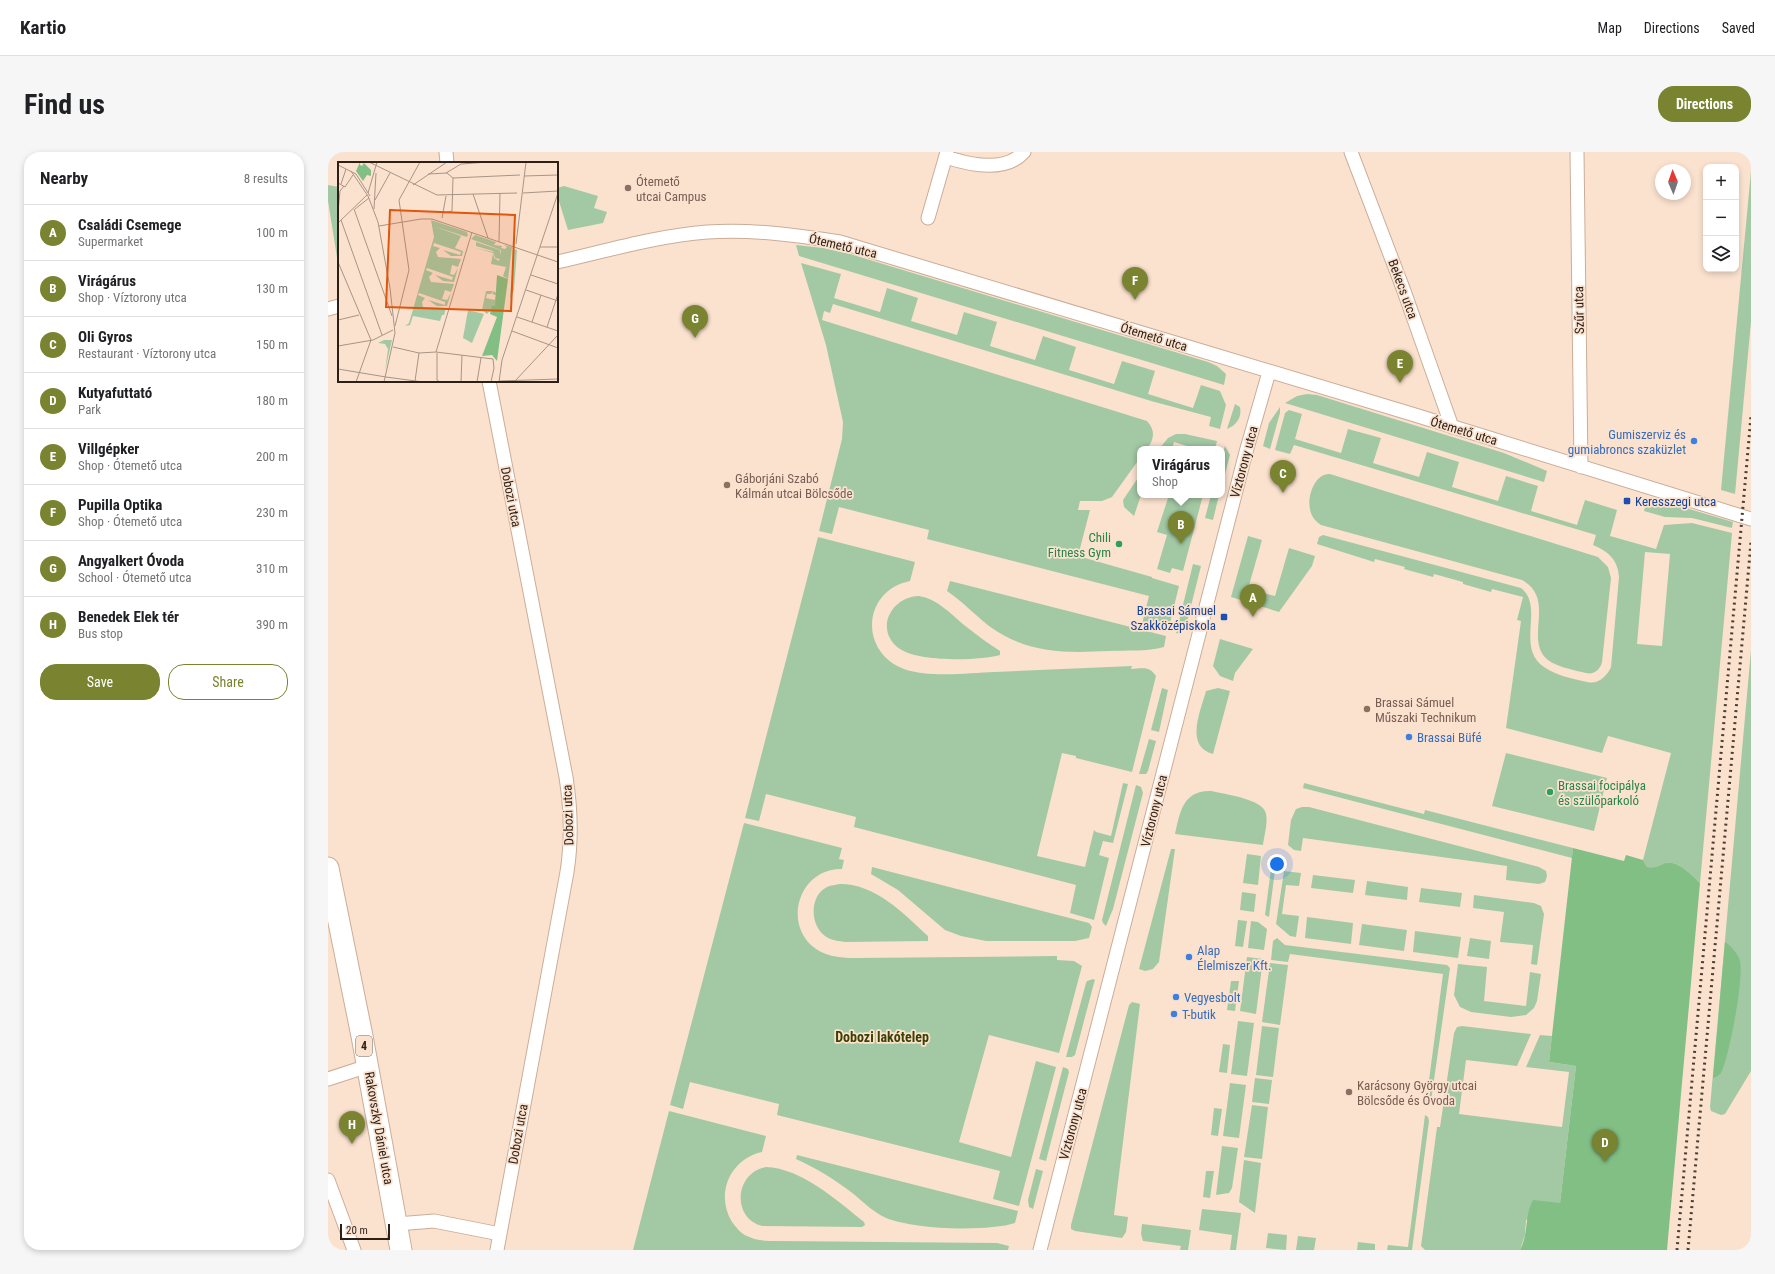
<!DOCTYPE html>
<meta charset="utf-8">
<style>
:root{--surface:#fff;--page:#f6f6f6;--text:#202124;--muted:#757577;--line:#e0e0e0;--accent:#7a8430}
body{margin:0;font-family:"Roboto Condensed",sans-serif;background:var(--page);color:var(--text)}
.controls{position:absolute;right:12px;top:12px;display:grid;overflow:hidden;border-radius:8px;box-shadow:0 2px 6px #0003}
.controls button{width:36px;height:36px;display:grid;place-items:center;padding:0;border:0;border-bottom:1px solid var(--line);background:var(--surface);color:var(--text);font:20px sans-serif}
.compass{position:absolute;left:1327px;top:12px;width:36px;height:36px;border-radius:50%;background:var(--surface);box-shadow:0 2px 6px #0003;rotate:358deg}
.scale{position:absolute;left:12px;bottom:10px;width:50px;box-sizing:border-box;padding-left:4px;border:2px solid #2b1f17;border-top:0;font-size:11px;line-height:14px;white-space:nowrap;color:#2b1f17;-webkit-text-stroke:3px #fbe2cf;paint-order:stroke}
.you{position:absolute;left:949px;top:712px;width:14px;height:14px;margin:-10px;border:3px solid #fff;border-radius:50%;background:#1a73e8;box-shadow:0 0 0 6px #1a73e833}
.badge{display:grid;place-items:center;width:26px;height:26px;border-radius:50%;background:var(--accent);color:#fff;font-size:13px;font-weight:700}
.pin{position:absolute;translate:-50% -33px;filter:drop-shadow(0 1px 2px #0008)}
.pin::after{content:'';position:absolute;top:21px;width:14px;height:12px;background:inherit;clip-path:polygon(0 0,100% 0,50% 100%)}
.popup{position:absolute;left:809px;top:294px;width:88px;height:52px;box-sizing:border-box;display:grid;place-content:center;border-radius:8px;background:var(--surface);filter:drop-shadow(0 1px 3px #0005);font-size:13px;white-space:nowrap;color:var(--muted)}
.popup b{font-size:15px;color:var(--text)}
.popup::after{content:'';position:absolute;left:50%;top:100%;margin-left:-8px;border:8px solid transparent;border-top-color:var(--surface)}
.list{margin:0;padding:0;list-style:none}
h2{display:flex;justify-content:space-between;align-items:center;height:52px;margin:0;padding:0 16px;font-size:17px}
h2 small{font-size:13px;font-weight:400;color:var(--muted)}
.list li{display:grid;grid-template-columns:26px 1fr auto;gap:12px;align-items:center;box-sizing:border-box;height:56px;padding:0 16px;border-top:1px solid var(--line)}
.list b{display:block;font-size:15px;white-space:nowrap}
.list p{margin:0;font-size:13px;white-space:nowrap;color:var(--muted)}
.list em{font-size:13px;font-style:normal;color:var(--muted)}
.actions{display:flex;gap:8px;padding:12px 16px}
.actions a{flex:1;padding:9px 0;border:1px solid var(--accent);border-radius:16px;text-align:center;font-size:14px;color:var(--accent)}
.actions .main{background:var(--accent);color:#fff}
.icon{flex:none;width:22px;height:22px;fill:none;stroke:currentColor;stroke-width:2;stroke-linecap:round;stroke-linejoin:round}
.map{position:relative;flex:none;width:1423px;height:1098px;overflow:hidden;border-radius:16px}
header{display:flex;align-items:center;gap:24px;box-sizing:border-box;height:56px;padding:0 20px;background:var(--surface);border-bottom:1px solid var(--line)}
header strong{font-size:19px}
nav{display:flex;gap:22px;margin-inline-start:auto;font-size:14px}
.intro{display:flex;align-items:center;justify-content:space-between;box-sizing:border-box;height:96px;padding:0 24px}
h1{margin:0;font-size:28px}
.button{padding:10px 18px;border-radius:16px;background:var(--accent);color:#fff;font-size:14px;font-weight:700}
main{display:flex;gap:24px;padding:0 24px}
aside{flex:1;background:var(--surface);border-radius:16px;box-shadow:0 2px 6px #0003}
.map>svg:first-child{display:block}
.green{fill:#a3c9a4;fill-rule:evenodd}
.forest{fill:#82bf85}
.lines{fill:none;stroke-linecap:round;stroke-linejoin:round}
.minor-casing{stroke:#cbad97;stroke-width:15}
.primary-casing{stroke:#cbad97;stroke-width:23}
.minor{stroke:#fff;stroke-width:13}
.primary{stroke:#fff;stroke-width:21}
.rail{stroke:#4c3e34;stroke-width:3;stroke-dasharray:2 4;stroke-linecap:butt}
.education-dot{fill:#8d6e63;stroke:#fbe2cf;stroke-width:1.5}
.shop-dot{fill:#3f7fe0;stroke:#fbe2cf;stroke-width:1.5}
.transit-dot{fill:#1a4fb4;stroke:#fbe2cf;stroke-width:1.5}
.leisure-dot{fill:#2e9e5b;stroke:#fbe2cf;stroke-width:1.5}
.labels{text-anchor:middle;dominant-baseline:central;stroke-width:3.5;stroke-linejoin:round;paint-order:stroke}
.shield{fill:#fbe2cf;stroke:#695a4e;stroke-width:1}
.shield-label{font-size:12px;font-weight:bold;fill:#2b1f17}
.education-label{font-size:13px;fill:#785e54;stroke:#fbe2cf;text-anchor:start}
.street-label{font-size:13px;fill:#2b1f17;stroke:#fbe2cf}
.shop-label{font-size:13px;fill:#366cbe;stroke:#fbe2cf;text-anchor:start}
.transit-label{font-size:13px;fill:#164399;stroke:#fbe2cf;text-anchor:start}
.leisure-label{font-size:13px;fill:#27864d;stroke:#fbe2cf;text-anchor:end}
.neighbourhood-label{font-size:14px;font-weight:bold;fill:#3b4102;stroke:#fbe2cf}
.inset-road{fill:none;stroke:#a89485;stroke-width:1}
.view{fill:#df560d;fill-opacity:0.15;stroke:#df560d;stroke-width:2}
.inset-edge{fill:none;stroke:#2b1f17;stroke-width:2}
</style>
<header>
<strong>Kartio</strong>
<nav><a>Map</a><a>Directions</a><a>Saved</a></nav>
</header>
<div class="intro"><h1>Find us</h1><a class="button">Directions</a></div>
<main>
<aside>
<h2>Nearby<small>8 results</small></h2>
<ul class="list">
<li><span class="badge">A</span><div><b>Családi Csemege</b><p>Supermarket</p></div><em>100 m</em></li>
<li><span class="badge">B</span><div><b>Virágárus</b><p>Shop · Víztorony utca</p></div><em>130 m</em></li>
<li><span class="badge">C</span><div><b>Oli Gyros</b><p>Restaurant · Víztorony utca</p></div><em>150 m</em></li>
<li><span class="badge">D</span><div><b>Kutyafuttató</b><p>Park</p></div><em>180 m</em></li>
<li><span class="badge">E</span><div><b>Villgépker</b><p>Shop · Ótemető utca</p></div><em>200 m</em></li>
<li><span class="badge">F</span><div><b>Pupilla Optika</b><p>Shop · Ótemető utca</p></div><em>230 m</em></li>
<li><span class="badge">G</span><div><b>Angyalkert Óvoda</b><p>School · Ótemető utca</p></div><em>310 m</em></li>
<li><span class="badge">H</span><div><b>Benedek Elek tér</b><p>Bus stop</p></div><em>390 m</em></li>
</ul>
<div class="actions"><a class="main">Save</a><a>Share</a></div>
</aside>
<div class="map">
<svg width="1423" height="1098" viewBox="0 0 1423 1098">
<rect width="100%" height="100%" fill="#fbe2cf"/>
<path class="green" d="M1423,19v151l-16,172 -14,-4z
M0,33l11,2v83l-11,-69z
M236,34l34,10 -4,12 13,4 -4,11 -35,7 -11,-35v-7z
M468,93l27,3 27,6 358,108 9,4 9,8 -2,11 -425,-129z
M473,111l40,11 -7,24 46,14 7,-24 31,10 -7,23 46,14 7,-23 33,10 -7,24 45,14 8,-24 33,11 -7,23 45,14 8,-23 33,10 -7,23 45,14 8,-23 19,6 6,14 -6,24 -11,-3 2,-9 -60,-16 -318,-97 -3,9 -6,-2 -2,9 325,101c9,10 7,18 0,28h-7v9l-28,39 -10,4h-22l-2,9h12l-12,46 74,21v1l27,8 -11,45 -26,-7 7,-28 -222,-57 2,-9 -90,-23 -7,27 -13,-3 23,-92 1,-17 -17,-77z
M979,242l10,1 187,58 43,18 -3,11 -259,-79 12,-7z
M907,252l5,3c2,10 -3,18 -13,22z
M952,255v6l-10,36 -7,-3 6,-23z
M961,258l13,4 -7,25 46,14 7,-24 33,9 -8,25 46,14 8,-25 32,10 -7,25 46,14 8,-25 32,10 -7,25 46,14 8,-25 32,10 -7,26 46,13 8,-24 28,-2 40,10 -32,350c-7,-7 -23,-24 -35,-20 -8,3 -8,5 -18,4l-4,-7 28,-107 -63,-17 -6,17 -96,-25 15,-107 -4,-1 6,-23 -31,-8 -1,3 -28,-8v-2l-29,-8 -1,3 -29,-8 1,-2 -30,-8 -1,3 -57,-18 2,-7 4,-2 198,53c24,19 -6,59 23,79 11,8 29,12 43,15 11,3 20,-6 24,-15l8,-90c-1,-17 -11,-26 -26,-32l3,-10 -302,-90 -4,9 -15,-4 10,-37zM1317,400l25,2 -8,92 -25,-2z
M848,282h9l32,7 -2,8h-18l-23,-7 -2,7h-13l9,-11z
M897,294l5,9 -8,30v-30z
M1002,322l268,83 10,10 3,11 -9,84c-2,8 -8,13 -16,11 -10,-2 -31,-7 -38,-13 -25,-20 9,-61 -26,-80l-201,-55c-6,-4 -10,-9 -11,-16 -3,-13 5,-36 20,-35z
M812,323l1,20 -7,21 -10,-9 -1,-7z
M841,343h34l-20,76 -11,-3 -2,5 -13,-4 10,-34 -10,-3z
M883,343h8l-6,25 -8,-2z
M1318,351l30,2 57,17 -1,6 -40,-10 -27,-1 -21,-6z
M920,384l14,4 -14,49 27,7 14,-48 26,8 -3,10 -33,46 -48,-15z
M490,385l97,25 -5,19c-48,10 -51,71 -6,88 26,9 64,4 91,3 46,-2 91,-4 137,-6l-1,3c11,-1 19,-3 25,7l-24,96 -56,-14v-2l-14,-3 -25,103 48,11 9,-37 2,2 15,4 12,-53 5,1 -15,59 -10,-2 -4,14 10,3 -15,62 -24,-7 6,-28 -222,-58 2,-10 -90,-23 -7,27 -14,-3z
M865,412l8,2 -14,56 -6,12 -5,-1z
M622,429l216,55 -2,11c-17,5 -37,3 -55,4 -45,2 -81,3 -120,-25 -14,-11 -27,-25 -42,-35z
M591,444c18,3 31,17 45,29 12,9 23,18 36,26v4c-21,6 -81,7 -100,-6 -26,-18 -10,-52 19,-53z
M892,487l33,10 -18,24 -2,8 -13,-5 -7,-10z
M1423,498v421l-26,43 -4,1 -10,-4 -1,-4z
M834,536l6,2 -9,42 -8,-2z
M890,536l12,3 -17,63c-29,-7 -12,-44 -7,-63z
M821,587l7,2 -8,30 -2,3h-7z
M1178,601l101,25 -13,53 -102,-25z
M976,631l120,31 1,-4 148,38 -1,10 -269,-70z
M808,633l5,2 2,6 -30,116 -7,17 -3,-3 -1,-3z
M883,639c13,3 53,8 55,23 2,9 -2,22 -3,31l-88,-11c5,-22 8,-44 36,-43z
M974,655h7l230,60 7,4 1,5 -2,6 -6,2 -33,-4 1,-14 -204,-28 -2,13 -7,-1 -6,-5 3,-25 5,-11z
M416,671l98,25 -3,11 5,1 -2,9c-40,-1 -59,49 -31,76 12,11 28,13 44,13l202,-2v4l17,1 8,5 -23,87 -70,-18 -30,107 52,15 25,-96 20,6 -37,139 -26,-7 7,-28 -223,-56 2,-11 -89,-22 -7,27 -13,-4z
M843,697h4l-16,113 -6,7 -8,2 -6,-2z
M919,702l14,2 -3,29 -15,-2z
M544,715l217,56 3,4 -3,11 -14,3h-89l-25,-5 -16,-6 -47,-40 -27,-16z
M943,717l4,1 -6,47 -4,-2z
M956,719l17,2 -2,13 -13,-1 -4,29 17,2 -3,21 -6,-1 -14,-12z
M985,723l42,5 -2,13 -42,-5z
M1039,729l41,6 -1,13 -42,-5z
M512,732c36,0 63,29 88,52v5l-82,1c-7,-1 -14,-1 -21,-6 -15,-11 -16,-40 2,-49 4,-2 9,-2 13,-3z
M1093,736l41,5 -2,14 -41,-5z
M914,740l14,2 -2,18 -14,-2z
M1146,743l60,8 7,3 3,8 -7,51 -6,-1 2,-19 -33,-3 4,-30 -31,-4z
M979,765l46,6 -2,21 -46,-6z
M910,768l9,1 -4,26 -8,-1z
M923,769l7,1 9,7 -3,21 -16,-2z
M1034,772l45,6 -3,21 -45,-6z
M1087,779l46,6 -3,21 -45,-6z
M949,786l8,7 162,20 3,3 -19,133 -5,2 17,-129 -153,-20 -2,8 -17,-2 2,-19z
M1142,786l21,3 -2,18 -22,-3z
M919,805l16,2 -7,55 -16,-3z
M942,811l18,2 -8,60 -18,-3z
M1130,812l29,3 -3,34 42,5 4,-34 11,2 -4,27 -3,7 -8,7 -15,2 -40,-5 -11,-5 -6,-12z
M765,827l2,1 -1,3 -19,72 -3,2h-6l20,-74 1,-2z
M903,829h8l-4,30 -8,-1z
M804,850l8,2 -26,211 14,2 -2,15 -4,6 -47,-7 -4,-2v-4l58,-220z
M910,869l16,2 -7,53 -16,-2z
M934,874l17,2 -6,49 -17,-2z
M1134,874l69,8 -14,32 -51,-6 -7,54 103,13 7,-55 -43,-5 14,-32 12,1 -3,26 27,4 -16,137 -34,17 -1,15 -5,15h-95l-4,-4 16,-119h3l14,-94 3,-6z
M895,892l7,1 -3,28 -8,-1z
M735,915l5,2 1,3 -23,89 -7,-2z
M927,926l17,2 -3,24 -17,-2z
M902,931l16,2 -7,53 -16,-2z
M924,953l16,2 -6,52 -18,-2z
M886,956l8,1 -4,27 -7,-1z
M341,959l97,25 -4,16c-32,7 -47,42 -30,70 4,5 9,12 15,14 10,5 20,5 30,5l220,2 12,3 -1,4h-375z
M1097,963l3,2 1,4 -17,129h-25l1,-5 20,2z
M894,994l16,2 -6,40 -3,5 -13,2z
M469,1003l221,56 -3,12c-28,9 -107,7 -133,-7 -11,-6 -21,-16 -31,-24 -17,-13 -35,-24 -55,-33z
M916,1008l17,3 -6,50 -16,-11z
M438,1015c35,1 72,34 98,55l1,3 -3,2 -100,-1c-31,-8 -27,-54 4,-59z
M708,1017l7,2 -10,38 -4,-2 -1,-7z
M878,1019h8l-4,27 -7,-1z
M874,1057l39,4 -5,37h-6l2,-15 -33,-5z
M814,1072l49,6 -3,20h-8l1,-4 -38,-5 -2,-7z
M940,1081l19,2 -1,15 -20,-2z
M970,1084l18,2 -2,12h-18z
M1030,1090l17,2v6h-18z"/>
<path class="forest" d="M1245,696l51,13 2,-6 17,5 4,7c10,1 10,-1 18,-4 12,-4 28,13 35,20l-33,367h-147c9,-16 4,-34 13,-50l27,3 16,-137 -27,-4z
M1397,790c5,3 12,11 14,16 7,13 -10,98 -17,113 -2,4 -5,6 -9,7z"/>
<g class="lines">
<g class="minor-casing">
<path id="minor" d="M118,0l1,11
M1023,0l53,139 48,136
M1249,0l4,315
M618,5c24,8 59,16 78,-5
M600,66l19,-66
M229,110c49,-11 99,-26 150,-30 44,-3 89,3 133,10l575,173 336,104
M0,157l11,-3
M161,229l77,396c5,32 6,63 1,95l-70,378
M0,927l40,-13
M0,1028l26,70
M69,1072l37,-3 66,13
M712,1098l206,-798 23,-80"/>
</g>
<g class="primary-casing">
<path id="primary" d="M0,716l34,168 39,214"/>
</g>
<use href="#minor" class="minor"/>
<use href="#primary" class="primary"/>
<path class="rail" d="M1349,1098l74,-834
M1360,1098l63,-708"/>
</g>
<g class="education-dot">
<circle cx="300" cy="36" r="4"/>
<circle cx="399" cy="333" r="4"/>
<circle cx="1039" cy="557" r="4"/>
<circle cx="1021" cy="940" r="4"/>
</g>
<g class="shop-dot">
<circle cx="1366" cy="289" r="4"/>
<circle cx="1081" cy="585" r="4"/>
<circle cx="861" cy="805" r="4"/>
<circle cx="848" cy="845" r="4"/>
<circle cx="846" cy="862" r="4"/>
</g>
<g class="transit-dot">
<rect x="1295" y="345" width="8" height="8" rx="2"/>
<rect x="892" y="461" width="8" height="8" rx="2"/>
</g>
<g class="leisure-dot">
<circle cx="791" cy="392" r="4"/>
<circle cx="1222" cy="640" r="4"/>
</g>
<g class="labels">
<rect class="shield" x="28" y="884" width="16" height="20" rx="3"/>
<g class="shield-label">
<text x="36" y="894">4</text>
</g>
<g class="education-label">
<text x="308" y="29">Ótemető<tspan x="308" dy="15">utcai Campus</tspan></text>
<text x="407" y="326">Gáborjáni Szabó<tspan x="407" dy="15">Kálmán utcai Bölcsőde</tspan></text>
<text x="1047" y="550">Brassai Sámuel<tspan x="1047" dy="15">Műszaki Technikum</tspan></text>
<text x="1029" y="933">Karácsony György utcai<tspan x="1029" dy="15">Bölcsőde és Óvoda</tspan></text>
</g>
<g class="street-label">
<text transform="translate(515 94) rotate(13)">Ótemető utca</text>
<text transform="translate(1075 137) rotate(70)">Bekecs utca</text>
<text transform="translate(1251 158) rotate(-91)">Szűr utca</text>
<text transform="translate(826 185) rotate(17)">Ótemető utca</text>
<text transform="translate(1136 279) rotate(17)">Ótemető utca</text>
<text transform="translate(916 310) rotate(-75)">Víztorony utca</text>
<text transform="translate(183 345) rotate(79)">Dobozi utca</text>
<text transform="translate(826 659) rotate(-76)">Víztorony utca</text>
<text transform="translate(240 663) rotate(-92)">Dobozi utca</text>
<text transform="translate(745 972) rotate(-75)">Víztorony utca</text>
<text transform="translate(51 976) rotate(80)">Rakovszky Dániel utca</text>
<text transform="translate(190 982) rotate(-80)">Dobozi utca</text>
</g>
<g class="shop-label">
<text x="1358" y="282" text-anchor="end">Gumiszerviz és<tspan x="1358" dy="15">gumiabroncs szaküzlet</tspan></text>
<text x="1089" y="585">Brassai Büfé</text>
<text x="869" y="798">Alap<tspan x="869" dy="15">Élelmiszer Kft.</tspan></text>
<text x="856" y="845">Vegyesbolt</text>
<text x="854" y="862">T-butik</text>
</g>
<g class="transit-label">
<text x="1307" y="349">Keresszegi utca</text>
<text x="888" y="458" text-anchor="end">Brassai Sámuel<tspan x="888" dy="15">Szakközépiskola</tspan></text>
</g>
<g class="leisure-label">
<text x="783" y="385">Chili<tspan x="783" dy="15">Fitness Gym</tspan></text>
<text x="1230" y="633" text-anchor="start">Brassai focipálya<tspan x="1230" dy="15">és szülőparkoló</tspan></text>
</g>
<g class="neighbourhood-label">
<text x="554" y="885">Dobozi lakótelep</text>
</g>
</g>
<g transform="translate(10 10)">
<rect width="220" height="220" fill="#fbe2cf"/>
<path d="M93,58l36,12 1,3 -1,2 -34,-11 28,10 -6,12 8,3 -1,5h-11l-8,-6 17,5 1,-3 -27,-9 -1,3 7,2 -4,4 2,5 23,2 -3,8 -6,-2 -2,9 4,1 4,-7 -4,14 -11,-1 -8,-6 17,5 1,-3 -26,-9 -1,2 7,3 -4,4 2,5 23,2 -3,8 -6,-2 -3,9 5,1 4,-7 -4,13h-10l-9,-6 17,5v-3l-26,-9 -1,2 7,3 -3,4 1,5 23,1 -2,7h-2l-2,6 -27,-5 -3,9 -5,1 4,-3 25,-86zM137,73l21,7 -2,3 8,1 -1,2 4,1 2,-2 -3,-2 8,2 -4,32 -5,-3 3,-9 -15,-3 2,-11 -17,-5 17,4 1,6 5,3 2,-11 -30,-11zM138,80l24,8v9l-5,-1 -2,-7 -17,-5zM176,87l3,1 -3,40 -4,9zM148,129h7l-2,3h-4l-1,4 9,2 1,-5 -4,-1 2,-3 3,3 -2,12 -8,8 -5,-4zM130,148l16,4 -12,29 -9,-5zM46,178h8l-7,31 3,-22 -3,-5 -7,-1z" fill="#a3c9a4"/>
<path d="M22,0v3l2,1 2,-3 7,7v6l-4,-1 -4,6 -7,-10zM159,113l11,4 -11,82 -5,-6 -10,1 15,-39 -7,-3 2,-8h3z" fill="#82bf85"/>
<path class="inset-road" d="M31,0l68,33 80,-2M0,3l18,9 14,22M13,9l17,25 10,26 12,66 5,45 -11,49M108,11l15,-9 27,-2M90,12l19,-1 6,5 -1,33 -8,2M186,14l34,-1M115,16l67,-3M0,21l7,4 8,-12M3,22l5,-15M75,23l34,-23M30,31l9,-31M185,31l35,-2M135,32l15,44M37,38l15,-27M16,47l38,107M17,47l14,-11M36,47l2,-36M0,50l2,-21 4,-5M104,56l4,-22M3,58l41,115M0,61l29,-28M41,64l42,-7h11l126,43M161,80l1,-49M178,82l10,-82M202,85h18M0,100l33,78M193,113l27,9M188,128l32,11M179,155l41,14M0,158l21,-5M194,160l9,-27M57,164l14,-56 -10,-70 21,-38M209,165l11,-33M174,169l46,17M0,184l35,-6 20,-10M55,185l26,6 17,-1 57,7 1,9 -3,14M98,190l36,-120M99,191v27l3,2M0,207l48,8M48,215l37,5M77,219l4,-28M161,219l59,-2M177,219l43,-46M18,220l15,-42M123,220l1,-27M139,220l4,-24M161,220l3,-22 56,-167"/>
<path class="view" d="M52,48l125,5 -4,96 -125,-4z"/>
<rect width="220" height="220" class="inset-edge"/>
</g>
</svg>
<div class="controls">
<button>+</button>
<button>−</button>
<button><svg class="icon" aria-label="layers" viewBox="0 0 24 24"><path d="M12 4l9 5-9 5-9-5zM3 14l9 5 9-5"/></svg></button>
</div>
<svg class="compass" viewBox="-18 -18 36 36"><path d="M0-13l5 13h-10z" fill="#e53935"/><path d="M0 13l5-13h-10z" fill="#757577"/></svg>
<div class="scale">20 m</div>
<div class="you"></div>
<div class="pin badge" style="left:925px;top:465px">A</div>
<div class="pin badge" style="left:853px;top:392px">B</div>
<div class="popup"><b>Virágárus</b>Shop</div>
<div class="pin badge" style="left:955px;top:341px">C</div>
<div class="pin badge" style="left:1277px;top:1010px">D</div>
<div class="pin badge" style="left:1072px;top:231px">E</div>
<div class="pin badge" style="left:807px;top:148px">F</div>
<div class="pin badge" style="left:367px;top:186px">G</div>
<div class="pin badge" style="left:24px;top:992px">H</div>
</div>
</main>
